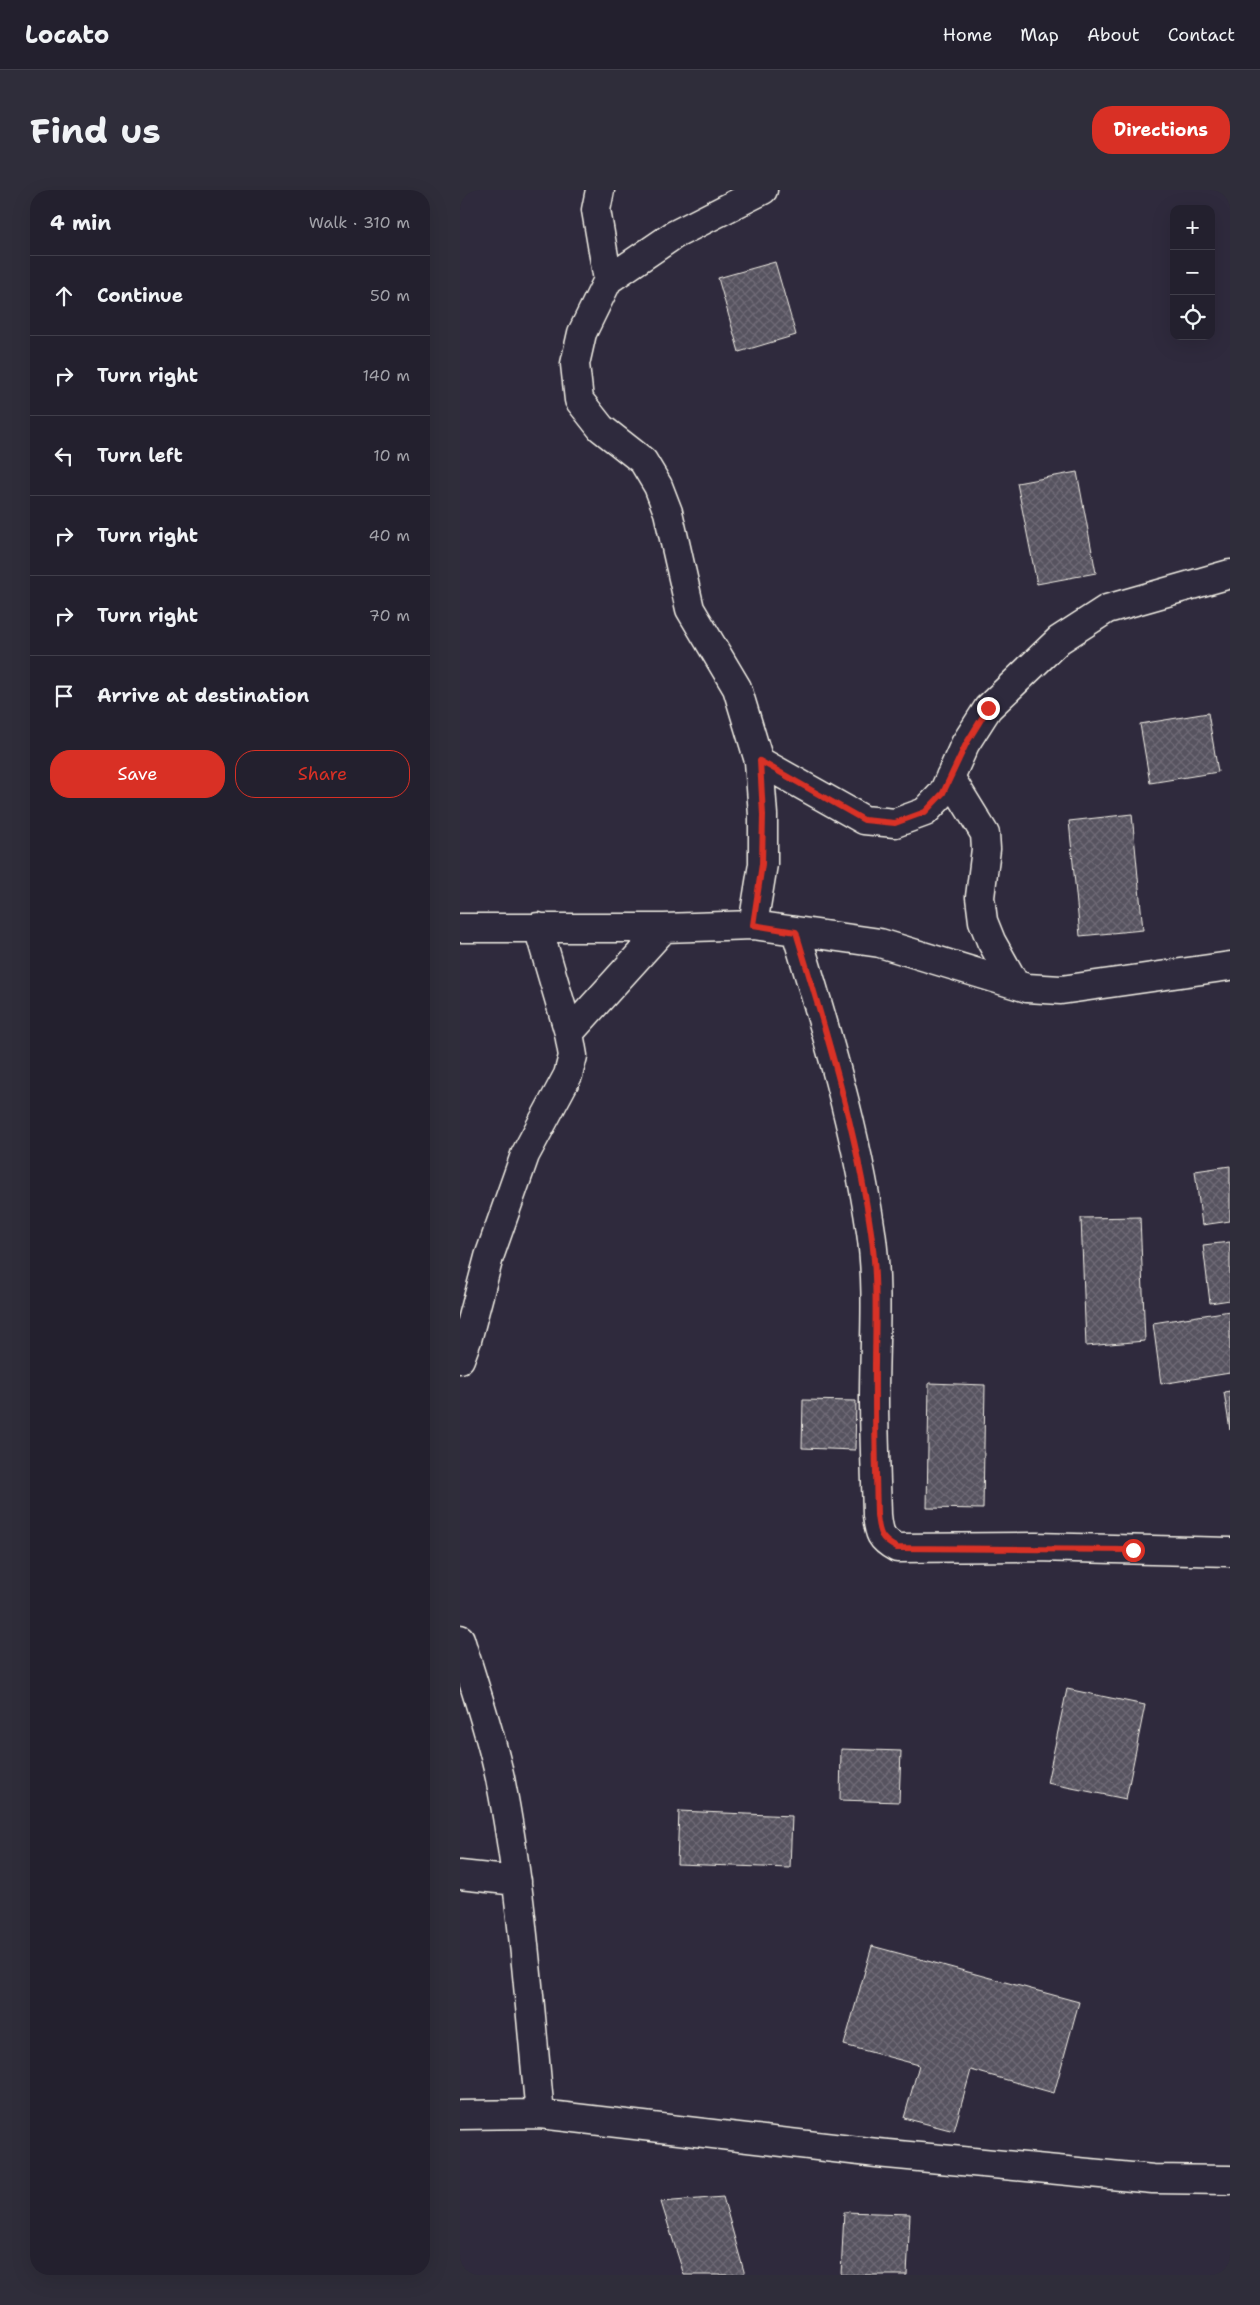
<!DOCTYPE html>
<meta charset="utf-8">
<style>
:root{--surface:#23202e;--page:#2f2d3a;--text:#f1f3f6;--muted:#a3a3aa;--line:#403e4a;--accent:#d93025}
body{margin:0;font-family:"Shantell Sans",sans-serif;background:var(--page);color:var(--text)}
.controls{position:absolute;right:15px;top:15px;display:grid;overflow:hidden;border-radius:10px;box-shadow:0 5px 20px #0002}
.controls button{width:45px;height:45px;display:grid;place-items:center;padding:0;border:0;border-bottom:1px solid var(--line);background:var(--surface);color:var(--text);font:25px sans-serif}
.stop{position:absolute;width:15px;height:15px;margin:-11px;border:4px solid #d93025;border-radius:50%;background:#fff}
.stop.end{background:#d93025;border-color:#fff;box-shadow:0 1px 5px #0008}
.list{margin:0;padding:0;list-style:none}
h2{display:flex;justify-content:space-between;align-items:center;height:65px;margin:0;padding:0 20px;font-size:21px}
h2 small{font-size:16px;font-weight:400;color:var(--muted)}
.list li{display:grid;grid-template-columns:32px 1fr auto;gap:15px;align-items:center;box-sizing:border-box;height:80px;padding:0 20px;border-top:1px solid var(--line)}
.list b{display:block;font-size:19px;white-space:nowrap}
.list em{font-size:16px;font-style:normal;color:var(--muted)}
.actions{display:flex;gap:10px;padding:15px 20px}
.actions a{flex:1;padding:11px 0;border:1px solid var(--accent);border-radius:20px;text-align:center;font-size:18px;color:var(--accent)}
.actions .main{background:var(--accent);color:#fff}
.icon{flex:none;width:28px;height:28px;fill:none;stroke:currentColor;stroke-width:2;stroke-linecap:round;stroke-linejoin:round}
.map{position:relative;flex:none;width:770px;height:2085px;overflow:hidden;border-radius:20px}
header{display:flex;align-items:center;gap:30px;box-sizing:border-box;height:70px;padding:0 25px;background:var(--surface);border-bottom:1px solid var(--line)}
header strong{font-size:24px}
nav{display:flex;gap:28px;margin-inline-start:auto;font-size:18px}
.intro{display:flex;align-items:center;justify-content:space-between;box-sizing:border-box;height:120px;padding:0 30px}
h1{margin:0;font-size:35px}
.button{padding:12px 22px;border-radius:20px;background:var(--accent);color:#fff;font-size:18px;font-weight:700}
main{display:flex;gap:30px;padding:0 30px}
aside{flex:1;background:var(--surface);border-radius:20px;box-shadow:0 5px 20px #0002}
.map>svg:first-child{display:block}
.building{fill:url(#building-cross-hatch);stroke:#f4f1e8}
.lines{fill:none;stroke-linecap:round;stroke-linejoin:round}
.minor-casing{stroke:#f4f1e8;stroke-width:31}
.minor{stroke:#2f2a3d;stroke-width:28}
.route{stroke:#d93025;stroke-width:6}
</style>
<header>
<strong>Locato</strong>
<nav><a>Home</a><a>Map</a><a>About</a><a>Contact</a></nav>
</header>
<div class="intro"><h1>Find us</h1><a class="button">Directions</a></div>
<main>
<aside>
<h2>4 min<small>Walk · 310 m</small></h2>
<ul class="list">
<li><svg class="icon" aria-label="ahead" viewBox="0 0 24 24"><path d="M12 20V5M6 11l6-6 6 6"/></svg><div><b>Continue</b></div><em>50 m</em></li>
<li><svg class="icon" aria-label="right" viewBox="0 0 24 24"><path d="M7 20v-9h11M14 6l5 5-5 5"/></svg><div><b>Turn right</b></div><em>140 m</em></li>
<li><svg class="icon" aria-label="left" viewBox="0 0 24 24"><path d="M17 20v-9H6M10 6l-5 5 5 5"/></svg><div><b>Turn left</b></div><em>10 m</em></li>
<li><svg class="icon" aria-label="right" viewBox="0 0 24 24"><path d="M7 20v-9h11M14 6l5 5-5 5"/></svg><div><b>Turn right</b></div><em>40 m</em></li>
<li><svg class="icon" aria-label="right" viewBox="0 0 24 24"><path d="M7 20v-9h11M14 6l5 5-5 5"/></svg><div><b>Turn right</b></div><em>70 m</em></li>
<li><svg class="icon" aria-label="arrive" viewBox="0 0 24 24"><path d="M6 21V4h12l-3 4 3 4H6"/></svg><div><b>Arrive at destination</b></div></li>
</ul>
<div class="actions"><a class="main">Save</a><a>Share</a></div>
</aside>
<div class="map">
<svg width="770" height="2085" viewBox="0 0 770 2085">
<defs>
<pattern id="building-cross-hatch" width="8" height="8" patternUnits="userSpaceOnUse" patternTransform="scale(1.25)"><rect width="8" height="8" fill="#56525f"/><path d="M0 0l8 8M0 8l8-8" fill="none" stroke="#6f6b76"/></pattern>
</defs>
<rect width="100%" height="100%" fill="#2f2a3d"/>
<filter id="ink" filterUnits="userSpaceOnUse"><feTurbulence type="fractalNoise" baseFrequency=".02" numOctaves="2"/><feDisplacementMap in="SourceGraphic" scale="10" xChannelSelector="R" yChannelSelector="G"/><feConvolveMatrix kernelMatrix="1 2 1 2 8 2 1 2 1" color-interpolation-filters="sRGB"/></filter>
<g filter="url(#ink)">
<path class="building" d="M315,72l21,73 -57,17 -21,-74z
M617,282l19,101 -59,11 -20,-101z
M748,523l10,59 -68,11 -10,-59z
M672,624l11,116 -63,6 -11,-115z
M770,976v55l-28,4 -7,-54z
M680,1027l5,124 -59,5 -5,-128z
M770,1052v58l-20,3 -7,-58z
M770,1121v62l-69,11 -8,-61z
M469,1193l56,2 -2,124 -56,-1z
M770,1201v39l-6,-38z
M343,1210l53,1 -1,49 -53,-2z
M607,1499l78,16 -19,94 -79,-16z
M381,1559l60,2 -2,51 -59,-2z
M219,1621l113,5 -2,52 -113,-4z
M412,1756l207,56 -25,91 -83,-23 -17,61 -50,-13 15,-53 -75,-20z
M263,2007l22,78h-61l-23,-73z
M384,2022l66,2 -3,61h-66z"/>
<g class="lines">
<g class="minor-casing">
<path id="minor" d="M140,0l-4,20 12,70
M299,571l105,59 31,3 30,-11 18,-19 22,-49 23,-36 71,-68 48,-31 123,-35
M490,587l35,57 1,15 -6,48 3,24 8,20 24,43
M293,735l10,-61v-49l-4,-54 -22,-73 -47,-79 -22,-97 -10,-26 -15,-25 -42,-33 -22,-28 -4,-36 7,-31 26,-53 66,-45 89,-45
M0,738h204l89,-3 127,18 147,45 34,2 169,-24
M336,742c30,98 60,197 75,300 8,55 3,110 3,166 0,39 2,78 3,117 2,18 3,24 20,33l139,-1 194,5
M109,843l95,-105
M0,1169l7,-19 22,-83 36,-102 43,-80 5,-19 -4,-23 -31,-106
M0,1449c14,47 30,92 40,139 22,111 29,224 40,336
M0,1685l57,6
M0,1925l80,-1 337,39 276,26 77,1"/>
</g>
<use href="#minor" class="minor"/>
</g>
</g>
<g class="lines" filter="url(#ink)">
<path class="route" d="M528,518l-22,36 -23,49 -18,19 -30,11 -31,-3 -104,-59 3,54 -1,49 -9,61 43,7c30,99 60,197 75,300 8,55 3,110 4,166 0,39 1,78 2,117 2,18 3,24 20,33l236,2"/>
</g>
</svg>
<div class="controls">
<button>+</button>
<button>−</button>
<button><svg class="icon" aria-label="locate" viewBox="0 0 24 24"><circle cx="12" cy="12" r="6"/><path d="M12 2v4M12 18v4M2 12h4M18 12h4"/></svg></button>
</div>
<div class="stop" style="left:673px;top:1360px"></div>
<div class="stop end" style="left:528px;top:518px"></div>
</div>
</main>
